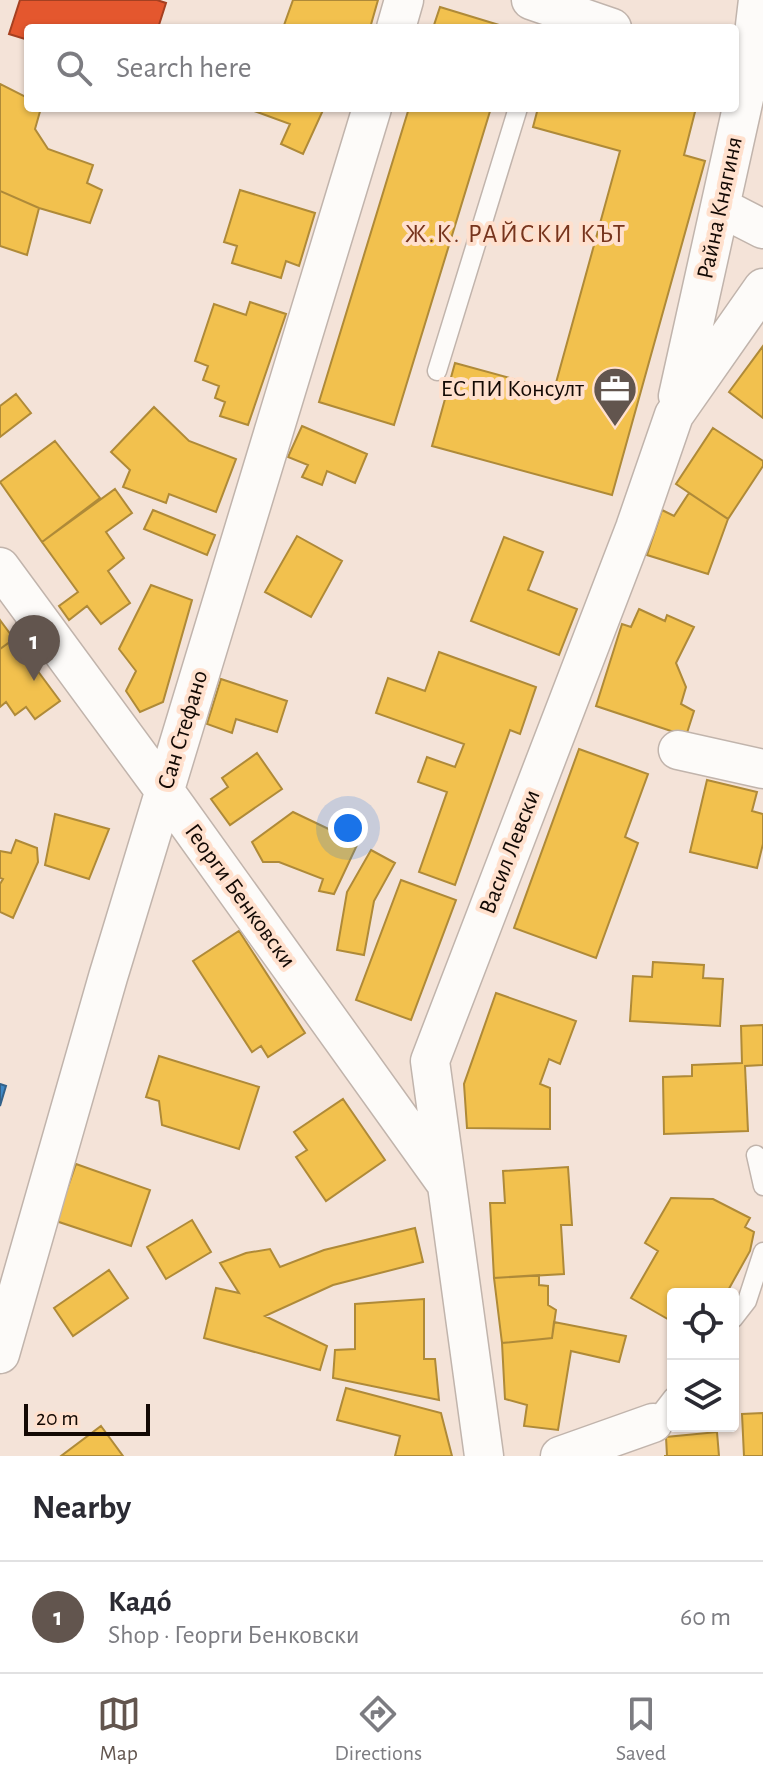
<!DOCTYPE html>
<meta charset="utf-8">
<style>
:root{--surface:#fff;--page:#f7f7f7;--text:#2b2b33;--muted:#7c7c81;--line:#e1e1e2;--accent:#62554e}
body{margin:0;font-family:"Alegreya Sans",sans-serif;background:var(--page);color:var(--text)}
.controls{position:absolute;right:24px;bottom:24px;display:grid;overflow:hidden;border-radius:8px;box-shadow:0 2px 6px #0004}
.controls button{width:72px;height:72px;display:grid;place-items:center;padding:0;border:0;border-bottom:2px solid var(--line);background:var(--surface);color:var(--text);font:40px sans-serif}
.scale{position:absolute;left:24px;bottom:20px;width:126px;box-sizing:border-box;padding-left:8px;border:4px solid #130904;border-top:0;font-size:22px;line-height:28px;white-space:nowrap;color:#130904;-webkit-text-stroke:6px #ffe0cd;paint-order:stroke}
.you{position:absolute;left:348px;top:828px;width:28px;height:28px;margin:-20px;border:6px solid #fff;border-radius:50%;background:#1a73e8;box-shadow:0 0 0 12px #1a73e833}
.badge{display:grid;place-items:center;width:52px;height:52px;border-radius:50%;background:var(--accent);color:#fff;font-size:26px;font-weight:700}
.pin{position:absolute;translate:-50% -66px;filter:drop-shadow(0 2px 4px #0008)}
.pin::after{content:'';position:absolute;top:42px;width:28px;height:24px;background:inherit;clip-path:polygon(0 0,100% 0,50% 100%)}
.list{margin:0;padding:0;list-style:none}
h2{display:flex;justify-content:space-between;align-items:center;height:104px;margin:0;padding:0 32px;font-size:34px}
h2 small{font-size:26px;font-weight:400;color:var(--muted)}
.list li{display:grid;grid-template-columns:52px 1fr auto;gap:24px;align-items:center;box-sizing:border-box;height:112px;padding:0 32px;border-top:2px solid var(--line)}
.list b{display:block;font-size:30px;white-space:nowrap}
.list p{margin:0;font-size:26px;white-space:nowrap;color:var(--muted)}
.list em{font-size:26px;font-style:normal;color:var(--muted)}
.icon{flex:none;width:44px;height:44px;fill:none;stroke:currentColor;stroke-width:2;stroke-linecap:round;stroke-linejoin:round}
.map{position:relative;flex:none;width:763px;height:1456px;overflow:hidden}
.search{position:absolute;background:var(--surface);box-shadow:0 2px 6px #0004;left:24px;right:24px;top:24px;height:88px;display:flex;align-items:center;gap:20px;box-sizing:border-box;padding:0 28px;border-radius:8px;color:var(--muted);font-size:30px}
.sheet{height:216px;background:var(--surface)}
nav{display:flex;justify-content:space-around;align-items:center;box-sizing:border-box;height:112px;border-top:2px solid var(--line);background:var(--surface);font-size:22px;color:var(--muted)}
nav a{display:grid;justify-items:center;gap:4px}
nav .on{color:var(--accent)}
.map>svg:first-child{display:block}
.homes{fill:#f2c14e;stroke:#af8a38;stroke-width:2}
.shops{fill:#e4572e;stroke:#a54021;stroke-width:2}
.schools{fill:#3f88c5;stroke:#32628b;stroke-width:2}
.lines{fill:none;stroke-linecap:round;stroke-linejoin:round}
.lane-casing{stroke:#c1b4ac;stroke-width:21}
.street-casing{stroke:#c1b4ac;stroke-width:41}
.lane{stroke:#fdfbf9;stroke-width:18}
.street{stroke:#fdfbf9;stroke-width:38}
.labels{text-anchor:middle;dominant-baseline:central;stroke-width:8;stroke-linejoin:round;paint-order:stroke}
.street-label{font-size:24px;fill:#130904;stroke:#ffe0cd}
.poi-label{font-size:24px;fill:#130904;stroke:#ffe0cd;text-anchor:end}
.neighbourhood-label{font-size:26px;letter-spacing:2px;fill:#77341d;stroke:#ffe0cd}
</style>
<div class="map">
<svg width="763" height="1456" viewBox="0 0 763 1456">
<rect width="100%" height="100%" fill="#f4e3d8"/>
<path class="homes" d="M293,0h85l-8,28h-87z
M440,7l69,21h-76z
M0,84l28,14v10h13l-6,21 13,20 45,16 -6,18 15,7 -12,33 -51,-15 -39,-17z
M246,108h78l-21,46 -22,-10 9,-20z
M409,108h82l-97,317 -75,-23z
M538,108h158l-12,47 21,6 -93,334 -180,-49 23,-83 99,27 66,-239 -87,-24z
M240,190l75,23 -16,53 -13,-5 -5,17 -49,-15 5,-17 -13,-4z
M0,191l39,17 -12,47 -27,-9z
M250,302l36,12 -38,111 -28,-9 5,-14 -10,-4 4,-12 -16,-6 5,-14 -13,-5 19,-57 32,11z
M763,346v72l-34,-26z
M16,394l15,19 -31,24v-31z
M154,407l35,34 47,18 -20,53 -47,-18 -3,9 -43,-16 7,-17 -19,-18z
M302,426l65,28 -12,29 -28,-12 -5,14 -20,-8 6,-12 -20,-8z
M713,428l50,33v5l-35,53 -52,-35z
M55,441l45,57 -58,44 -42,-60z
M115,489l17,24 -26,19 18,26 -16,13 22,32 -29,21 -14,-18 -18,14 -10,-14 19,-14 -36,-50z
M689,493l39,26 -20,55 -61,-19 15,-45 12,6z
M153,510l62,25 -8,20 -63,-26z
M297,536l45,25 -31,56 -46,-25z
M504,537l39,15 -15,38 49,19 -18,46 -88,-34z
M151,585l41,15 -29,102 -23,10 -14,-21 10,-20 -17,-22z
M639,609l26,12 2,-6 27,12 -18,36 10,24 -5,17 13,7 -8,25 -90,-30 26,-82 9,3z
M0,620l14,19 -14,10z
M14,639l46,62 -25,18 -9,-12 -11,8 -9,-13 -6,5v-58z
M439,652l97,35 -16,47 -10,-4 -55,155 -36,-13 28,-80 -29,-10 9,-25 28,10 9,-23 -88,-31 12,-35 37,13z
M221,679l66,22 -10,31 -41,-13 -4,14 -25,-9z
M579,749l69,25 -23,63 13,6 -42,115 -82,-30z
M257,753l25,36 -52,36 -19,-26 17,-12 -6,-9z
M707,780l50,12 -5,19 11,3v30l-6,24 -67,-16z
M293,812l65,31 -24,51 -15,-3 4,-12 -44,-17h-16l-11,-20z
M55,814l54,15 -20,50 -44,-14z
M16,840l21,8 1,14 -25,56 -13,-6v-28l3,-5 -3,-1v-27l11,2z
M371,850l24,13 -21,38 -10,54 -27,-5 10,-58z
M401,880l55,20 -45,120 -55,-20z
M239,931l66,102 -37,24 -7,-11 -9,6 -59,-91z
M653,962l51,3 -1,13 20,1 -3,47 -90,-5 3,-45 19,1z
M496,993l80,28 -16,43 -11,-5 -9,25 10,4v41l-83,-1 -3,-44z
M763,1025v40l-18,1 3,65 -84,3 -1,-57 29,-1v-11l50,-2 -1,-37z
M159,1056l100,31 -20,62 -77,-24 -3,-24 -13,-4z
M343,1099l42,61 -59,41 -30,-44 11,-7 -13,-18z
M76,1164l74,26 -19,56 -75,-25z
M568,1167l4,58h-11l3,49 -70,4 -4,-75h15l-2,-32z
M671,1198l42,1 37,19 -5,9 9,5 -4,19 -24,43h-53v28l-42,-24 27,-47 -13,-8z
M192,1220l19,32 -45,27 -19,-32z
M415,1228l8,34 -90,23 -68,31 62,30 -7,24 -116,-32 12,-50 23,5 -19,-30 26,-10 24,-4 10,18 44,-17z
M109,1270l19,28 -55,38 -19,-28z
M539,1275v10l9,1v19l8,5 -4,28 -50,5 -8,-65z
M424,1299v60h11l4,41 -106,-22 2,-28 20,-1v-45z
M554,1322l72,14 -7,26 -48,-11 -13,79 -34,-4 3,-21 -22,-6 -3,-56 50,-5z
M346,1388l95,25 11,43h-57l5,-20 -63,-16z
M763,1413v43h-19l-2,-42z
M101,1426l22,30h-62z
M717,1432l2,24h-55h3l-1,-19z"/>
<path class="shops" d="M20,0h137l9,3 -8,25h-130v12l-19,-6z"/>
<path class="schools" d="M0,1084l6,2 -6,20z"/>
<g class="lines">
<g class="lane-casing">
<path id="lane" d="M437,371l81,-263
M756,1155l7,31
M733,1319l14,-18 16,-49
M653,1423l20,-26"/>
</g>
<g class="street-casing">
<path id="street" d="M531,0l81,28
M396,28l8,-28
M720,207l43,22
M678,396l71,-320 9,-76
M0,567l164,223 281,392
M678,750l85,19
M0,1354l108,-377 264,-869
M484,1456l-54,-395 205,-533 39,-113 89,-127
M560,1456l93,-33"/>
</g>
<use href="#lane" class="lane"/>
<use href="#street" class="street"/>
</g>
<defs>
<g id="office-pin" transform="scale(2.3)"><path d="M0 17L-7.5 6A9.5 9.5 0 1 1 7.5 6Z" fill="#62554e" stroke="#ffe0cd"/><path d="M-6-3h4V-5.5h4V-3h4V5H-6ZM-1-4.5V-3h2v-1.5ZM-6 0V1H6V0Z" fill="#fff"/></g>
</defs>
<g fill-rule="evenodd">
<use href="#office-pin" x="615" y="389"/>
</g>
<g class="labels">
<g class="street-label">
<text transform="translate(720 208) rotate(-78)">Райна Княгиня</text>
<text transform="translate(183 730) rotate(-73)">Сан Стефано</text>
<text transform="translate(510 852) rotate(-69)">Васил Левски</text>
<text transform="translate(240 896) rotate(54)">Георги Бенковски</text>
</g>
<g class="poi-label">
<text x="584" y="389">ЕС ПИ Консулт</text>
</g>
<g class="neighbourhood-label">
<text x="516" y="234">Ж.К. РАЙСКИ КЪТ</text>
</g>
</g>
</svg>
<div class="controls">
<button><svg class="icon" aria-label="locate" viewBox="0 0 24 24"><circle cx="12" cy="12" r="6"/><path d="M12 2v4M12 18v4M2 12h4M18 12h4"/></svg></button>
<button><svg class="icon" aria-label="layers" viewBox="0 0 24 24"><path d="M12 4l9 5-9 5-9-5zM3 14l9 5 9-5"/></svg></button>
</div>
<div class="scale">20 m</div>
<div class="you"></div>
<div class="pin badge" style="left:34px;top:681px">1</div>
<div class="search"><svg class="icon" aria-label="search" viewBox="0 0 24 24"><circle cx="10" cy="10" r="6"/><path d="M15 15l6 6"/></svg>Search here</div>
</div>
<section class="sheet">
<h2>Nearby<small></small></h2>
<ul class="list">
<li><span class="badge">1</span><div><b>Кадó</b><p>Shop · Георги Бенковски</p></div><em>60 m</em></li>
</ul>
</section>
<nav>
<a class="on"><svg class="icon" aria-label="map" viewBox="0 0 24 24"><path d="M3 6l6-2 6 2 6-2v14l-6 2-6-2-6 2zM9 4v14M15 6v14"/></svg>Map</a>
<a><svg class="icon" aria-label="directions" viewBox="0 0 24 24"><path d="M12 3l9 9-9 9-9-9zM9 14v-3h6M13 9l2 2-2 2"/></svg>Directions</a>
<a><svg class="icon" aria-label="saved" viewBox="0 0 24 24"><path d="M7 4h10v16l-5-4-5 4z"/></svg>Saved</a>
</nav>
